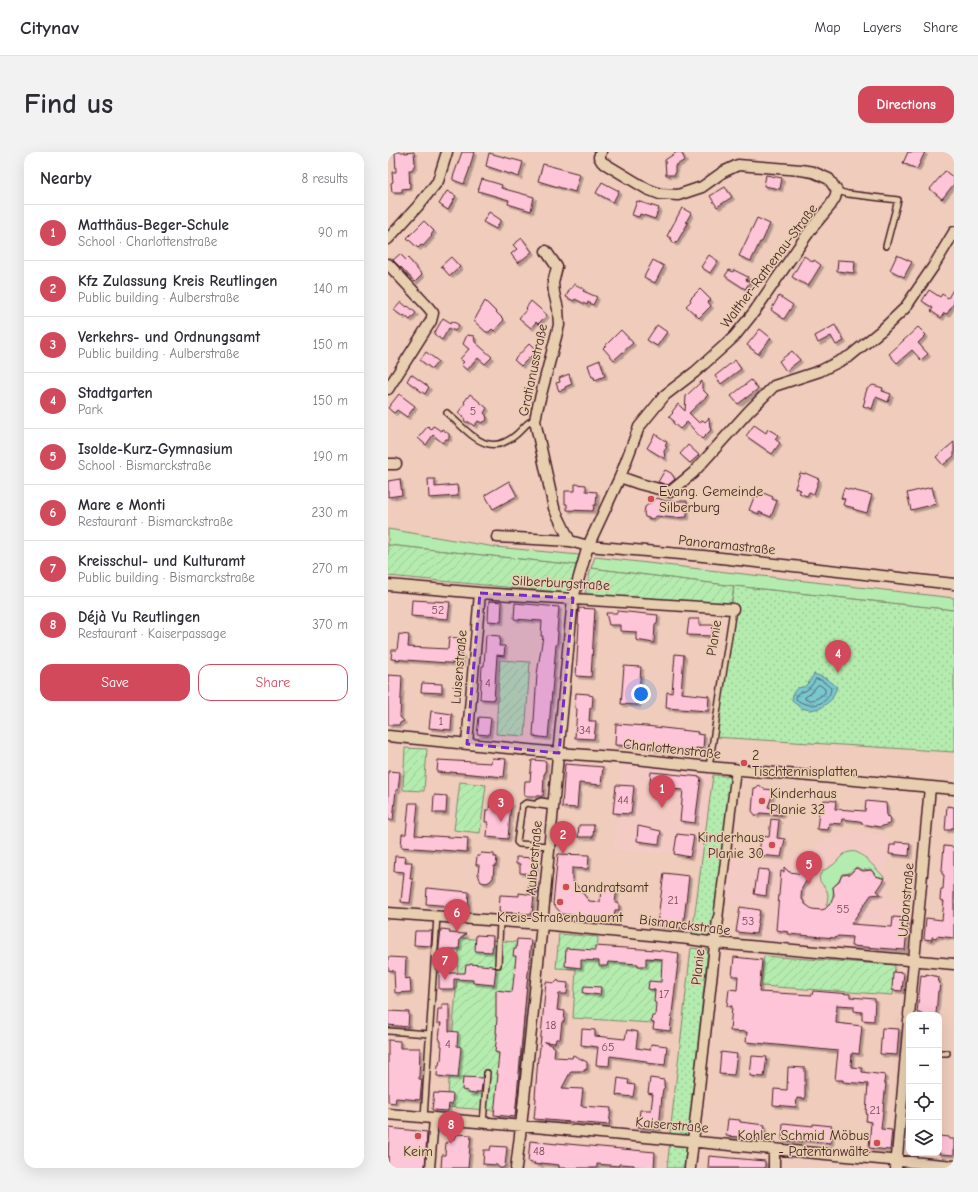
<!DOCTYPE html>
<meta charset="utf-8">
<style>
:root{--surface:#fff;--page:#f2f2f3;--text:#2b2b33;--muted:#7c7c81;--line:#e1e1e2;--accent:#d1495b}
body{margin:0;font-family:"Comic Neue",sans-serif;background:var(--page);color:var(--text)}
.controls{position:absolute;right:12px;bottom:12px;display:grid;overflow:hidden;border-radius:8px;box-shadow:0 4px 16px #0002}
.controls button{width:36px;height:36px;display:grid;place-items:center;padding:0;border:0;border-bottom:1px solid var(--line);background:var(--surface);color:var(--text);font:20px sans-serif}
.you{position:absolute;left:253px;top:542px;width:14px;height:14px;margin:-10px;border:3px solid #fff;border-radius:50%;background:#1a73e8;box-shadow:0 0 0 6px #1a73e833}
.badge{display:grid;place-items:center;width:26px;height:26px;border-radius:50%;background:var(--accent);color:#fff;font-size:13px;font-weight:700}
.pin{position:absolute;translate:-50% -33px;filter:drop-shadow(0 1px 2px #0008)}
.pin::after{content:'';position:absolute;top:21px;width:14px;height:12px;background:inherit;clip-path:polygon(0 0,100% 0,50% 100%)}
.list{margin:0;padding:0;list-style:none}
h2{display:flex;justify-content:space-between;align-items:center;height:52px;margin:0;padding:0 16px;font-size:17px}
h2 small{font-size:13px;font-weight:400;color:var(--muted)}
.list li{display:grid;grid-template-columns:26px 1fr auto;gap:12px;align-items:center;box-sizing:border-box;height:56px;padding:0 16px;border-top:1px solid var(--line)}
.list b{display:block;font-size:15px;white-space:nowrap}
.list p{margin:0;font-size:13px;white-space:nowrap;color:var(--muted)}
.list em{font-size:13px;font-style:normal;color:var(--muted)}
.actions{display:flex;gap:8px;padding:12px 16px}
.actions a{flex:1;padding:9px 0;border:1px solid var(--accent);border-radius:12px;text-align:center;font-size:14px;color:var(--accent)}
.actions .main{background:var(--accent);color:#fff}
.icon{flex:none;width:22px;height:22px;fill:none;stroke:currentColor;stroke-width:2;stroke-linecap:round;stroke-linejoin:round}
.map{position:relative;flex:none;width:566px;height:1016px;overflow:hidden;border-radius:12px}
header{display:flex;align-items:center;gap:24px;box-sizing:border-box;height:56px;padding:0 20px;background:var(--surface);border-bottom:1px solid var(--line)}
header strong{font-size:19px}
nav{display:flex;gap:22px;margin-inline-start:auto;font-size:14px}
.intro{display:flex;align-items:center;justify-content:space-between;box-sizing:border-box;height:96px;padding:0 24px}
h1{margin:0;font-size:28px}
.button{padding:10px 18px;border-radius:12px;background:var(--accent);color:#fff;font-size:14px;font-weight:700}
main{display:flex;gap:24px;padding:0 24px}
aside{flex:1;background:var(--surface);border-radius:12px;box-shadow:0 4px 16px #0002}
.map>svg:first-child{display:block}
.built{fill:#f4cac4}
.grass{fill:#b4ebae;stroke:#7f856c}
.park{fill:url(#park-dots);stroke:#7f856c}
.garden{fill:url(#garden-furrows);stroke:#7f856c}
.water{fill:url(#water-ripples);stroke:#65848d}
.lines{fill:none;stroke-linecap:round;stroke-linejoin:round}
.shore{stroke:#5c636d;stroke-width:1}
.building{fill:#fec4d7;stroke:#4a1f2b;filter:url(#shadow)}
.service-casing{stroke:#4a1f2b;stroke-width:8}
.pedestrian-casing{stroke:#4a1f2b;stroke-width:11}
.minor-casing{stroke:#4a1f2b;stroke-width:13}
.service{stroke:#e8cfb0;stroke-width:5}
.pedestrian{stroke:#e8cfb0;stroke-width:8}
.minor{stroke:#e8cfb0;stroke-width:10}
.marked{fill:#7b2cbf;fill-opacity:0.2;stroke:#7b2cbf;stroke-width:3;stroke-dasharray:8 5;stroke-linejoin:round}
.poi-dot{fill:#d1495b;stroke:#e8cfb0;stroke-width:1.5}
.labels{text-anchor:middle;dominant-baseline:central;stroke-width:3;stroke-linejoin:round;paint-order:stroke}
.number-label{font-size:12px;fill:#774856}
.street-label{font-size:14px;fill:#4a1f2b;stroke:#e8cfb0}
.poi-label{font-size:14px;fill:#4a1f2b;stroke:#e8cfb0;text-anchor:start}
</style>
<header>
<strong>Citynav</strong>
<nav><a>Map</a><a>Layers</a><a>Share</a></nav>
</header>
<div class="intro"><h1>Find us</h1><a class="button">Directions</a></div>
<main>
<aside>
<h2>Nearby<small>8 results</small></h2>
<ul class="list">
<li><span class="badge">1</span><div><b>Matthäus-Beger-Schule</b><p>School · Charlottenstraße</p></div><em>90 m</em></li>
<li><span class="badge">2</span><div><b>Kfz Zulassung Kreis Reutlingen</b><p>Public building · Aulberstraße</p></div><em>140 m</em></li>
<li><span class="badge">3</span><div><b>Verkehrs- und Ordnungsamt</b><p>Public building · Aulberstraße</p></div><em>150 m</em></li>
<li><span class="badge">4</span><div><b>Stadtgarten</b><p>Park</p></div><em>150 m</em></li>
<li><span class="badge">5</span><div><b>Isolde-Kurz-Gymnasium</b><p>School · Bismarckstraße</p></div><em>190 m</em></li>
<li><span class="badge">6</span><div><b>Mare e Monti</b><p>Restaurant · Bismarckstraße</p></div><em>230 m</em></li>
<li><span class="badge">7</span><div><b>Kreisschul- und Kulturamt</b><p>Public building · Bismarckstraße</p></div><em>270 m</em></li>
<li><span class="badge">8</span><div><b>Déjà Vu Reutlingen</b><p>Restaurant · Kaiserpassage</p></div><em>370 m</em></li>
</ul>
<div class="actions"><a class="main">Save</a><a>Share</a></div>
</aside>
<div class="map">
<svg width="566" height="1016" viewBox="0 0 566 1016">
<defs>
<pattern id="park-dots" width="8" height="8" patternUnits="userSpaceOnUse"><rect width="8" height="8" fill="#b4ebae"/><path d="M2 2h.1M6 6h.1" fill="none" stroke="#9cc996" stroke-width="1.8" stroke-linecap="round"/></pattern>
<pattern id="garden-furrows" width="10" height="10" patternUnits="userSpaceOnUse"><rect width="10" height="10" fill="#b4ebae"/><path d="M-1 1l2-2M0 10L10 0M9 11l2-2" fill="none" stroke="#9cc996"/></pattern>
<pattern id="water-ripples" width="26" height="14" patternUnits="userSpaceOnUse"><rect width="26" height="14" fill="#77c8cf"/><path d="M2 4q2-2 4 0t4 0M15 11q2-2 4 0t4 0" fill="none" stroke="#68abb2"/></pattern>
<filter id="shadow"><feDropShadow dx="2.5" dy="2.5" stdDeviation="0" flood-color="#0004"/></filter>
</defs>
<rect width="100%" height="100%" fill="#efccbc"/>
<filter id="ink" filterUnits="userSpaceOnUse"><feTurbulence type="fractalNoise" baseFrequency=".025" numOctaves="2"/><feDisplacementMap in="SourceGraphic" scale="8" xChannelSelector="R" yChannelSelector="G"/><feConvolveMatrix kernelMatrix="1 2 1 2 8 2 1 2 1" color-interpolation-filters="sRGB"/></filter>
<g filter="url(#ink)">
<path class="built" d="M234,607l90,7 -10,90 -89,-6z
M458,679l44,4 -4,37h4l-3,25 25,3 -4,50 -2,2 -145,-12 4,-32 -38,-5 5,-46 49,5z"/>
<path class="grass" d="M0,377l107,18 84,8 -3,10 -188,-20z
M207,405l359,41v12l-220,-24 -143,-18z
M461,700c2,0 5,-1 7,0 9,3 22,19 29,26l-9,-2 -5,-7 -8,1 -7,-3 -7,6 -7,1 -3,7 -6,6c1,8 0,14 -7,19 1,-4 3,-10 1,-15 -3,-7 -12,-10 -5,-19 3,-3 7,-4 11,-7 6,-5 8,-11 16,-13z"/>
<path class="park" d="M346,434l220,24v142l-240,-15z
M325,623l21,2 -22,159 -20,-1z
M303,796l17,2 -20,186 -18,-2z
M282,989l17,2 -3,25h-17z"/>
<path class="garden" d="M0,393l188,20 -7,28 -181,-17z
M203,416l143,18 -3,19 -146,-11z
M112,508l30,2 -5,74 -29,-2z
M17,596l22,1 -3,42 -21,-1z
M72,630l26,3 -6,48 -26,-3z
M171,782l39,3 -1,19 75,4 -4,64 -95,-6 3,-49 -20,-1z
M72,786l70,5 -13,169 -70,-5z
M376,804l131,9 -2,30 -132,-9z"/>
<path class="water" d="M426,522c10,3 16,6 23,13l-5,12 -11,9 -11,2 -9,-2 -9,-7 1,-8 4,-5 7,-1 5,-5z"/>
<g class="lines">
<path class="shore" d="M428,527l5,1 10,8c-1,17 -22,22 -35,11 1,-10 5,-5 11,-9 4,-3 6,-7 9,-11z
M430,533h2l5,4v4c-7,5 -12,9 -20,6v-2l5,-3z"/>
</g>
<path class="building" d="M7,0h10v1l9,-1 1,12 -3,6h-3l1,18 -8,1v3h-10l-1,-9 2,-1 -1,-10h4z
M74,0h12l-5,19 -5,13 -11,-4v-3z
M289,0h4l4,8 -10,6v9h-9l-1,-15z
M520,0h17l-8,17 -14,-6z
M101,1l34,9 -4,15 -33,-11z
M155,12l37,10 -5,18 -37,-11z
M557,19l9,7v6l-12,15 -12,-10z
M378,23l16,3 -2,11 -16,-3z
M94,27l20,6 -1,3 33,9 -3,14 -23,-7 1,-4 -31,-9z
M214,30l17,9 -6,11 -17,-9z
M337,35l7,10 -15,10 -7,-11z
M59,39l9,5 -8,14 -9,-6z
M249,49l22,7 -4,11 -15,-5 -1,3 -7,-2z
M294,56l9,5 -5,9 2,1 -11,19 -1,1h-3l-2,-5 -4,-2z
M101,60l12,8 -5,9 -13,-7z
M369,66l13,6 -8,18h-2l-9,19 -12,-5z
M36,69l10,10 -3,4 1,1 -9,10 -2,-1 -3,3 -11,-10z
M134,86l10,14 -14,11 -7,-9 6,-5 -4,-4z
M12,102l6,6 2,-2 14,17 -7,7 -14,-15v1l-8,-8z
M321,103l9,6 -8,12 -9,-6z
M509,103l15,7 -8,15 -14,-7z
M416,104l9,6 1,-2 7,5 -13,21 -16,-9z
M63,105l9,10 -10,9 -9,-10z
M265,108l11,6 -9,17 -11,-6z
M450,108l17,1 -1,12 -17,-2z
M341,118l4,2 1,-2 14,7 -2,3 4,2 -5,7 -20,-13z
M186,132l10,5 -1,2 14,6 -4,8 -5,-3 -1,3 -12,-6 -1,2 -8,-4 4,-9 1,1z
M566,136v15l-7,11 -3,-1 -3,5 -10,-7 2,-3 -11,-7 7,-11 11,7 2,-3 6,4z
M312,137l11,11 -3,2 3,4 -12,12 -13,-12 5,-5 -1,-2z
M391,144l14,9 -9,14 -13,-9z
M97,149l19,19 -10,11 -2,-2 -3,3h-3l-12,-11z
M143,149l16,14 -9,9 -2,-2 -5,6 -12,-10 8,-9 -1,-1z
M13,150l6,5 1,-1 8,7 -6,7 -6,-5 -1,2 -9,-7z
M55,166l8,5 1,-2 7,4 -4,6 -6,-3 -7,12 -8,-6z
M269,173l10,7 -10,14 -10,-6z
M447,173l9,16 -8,4 -5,-9 -13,7 -3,-7z
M530,175l8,8 -8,8 10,11 -7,6 -9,-10 -15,13 -8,-9z
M372,177l11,9 -13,16 -11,-9z
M233,178l12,13 -19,17 -11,-12z
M79,183l7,1 1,6 17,15 -7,7 -7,-6 -11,12 -6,-5 3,-3 -4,-3 9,-10 -6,-5z
M142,191l7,7 -16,16 -7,-6z
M404,199l8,9 -14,11 -7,-10z
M38,200l12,9 -6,8 -12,-9z
M212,208l5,16 -10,4 -1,-3h-2l-4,-12z
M347,208l6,9 -20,15 -6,-8z
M23,222l18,13 -4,7 -18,-13z
M181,222l3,10 -7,3v2l-6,2 -3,-8 4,-1 -1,-4z
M363,228l7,9 -20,15 -7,-8z
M314,229v8l6,6 -19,18 10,10 4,-3 2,2 4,-4 1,10 1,2 -9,9 -15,-17 -7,7 -7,-6 1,-2 -5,-4 4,-4 -1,-1 6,-8 7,7 1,-15z
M485,233l10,3 -1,3 9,3 -3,8 -12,-5 -4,12 -9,-3 2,-6 -1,-1 3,-10z
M11,242l16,12 -8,11 -10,-7 -3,3 -6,-5z
M82,242l17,14 -3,5 2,2 1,5 -5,3 -4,-2 -4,5 -5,-4h-4l-1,-4 -6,-5 7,-10 -1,-1z
M366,273l12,8 2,-4 10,6 -3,4 5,4 -8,11 -26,-18z
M40,274l3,3 2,-3 2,1 6,4 1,-2 7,5v5h-3l-3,4 -10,-8 -7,10 -8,-7z
M267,282l12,8 -2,4 2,1 -3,4 1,8 -18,-11z
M566,290v14l-11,9 -7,-8z
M300,293l11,10 -9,8 -10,-9z
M277,318l6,3 4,6 -7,6 -10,-3z
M412,321l5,1v-1l14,6 -5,15 -5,-2 -2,4 -8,-3 2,-3 -6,-2z
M12,327l2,16 -14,2v-16z
M40,327h7v8l22,-2 1,11 -29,2z
M121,329l8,15 -24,13 -8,-14z
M187,332l11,1v6l11,1 -1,13h-2l-1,6 -26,-1v-6h-2v-13h10z
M544,335l4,17 -25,6 -4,-17z
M456,336l28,7 -5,18 -14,-4 1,-1 -11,-3 2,-6 -4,-1z
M373,340l12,5 -1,2 5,2 -6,16 -12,-5v2l-10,-4 6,-15 3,2z
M269,346l9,3h21v16l-13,1 -17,-2 -5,3 -7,-2 -1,-4 1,-6z
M24,448l38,2 -2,17 -37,-3z
M101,449l13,1 -1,20 -13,-1z
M127,451l44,4 -2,24 1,1 -1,13h-1l-8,93 -15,-2 4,-62 6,-38h-2l1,-15 -28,-2z
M191,456l16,1 -4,68 -15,-1 3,-52h-1z
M229,459l41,4 -1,9h-2l-1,19 -18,-3v-8l-16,-1v-6h-11l-3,-12h11z
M301,467h10v6h14l-1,11 -25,-1z
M11,482l10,1 -1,12 40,2 1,-12 9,1 -1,16h5v10l-71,-5 1,-9h5z
M98,483l14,1 -1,10h6l-1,10 -7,-1 -3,45 -14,-1 2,-33h2z
M287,502l9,1 -3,38 28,3 -1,15 -42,-3 1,-16 5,1z
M236,514l17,1 -3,38 -17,-1z
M0,523l14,1 -2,41 4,4 -4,2 -1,2h-11z
M34,531l20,1v9l-21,-1z
M188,541l13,1v1l4,1 -1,12h-2l-1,13h7l-2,18 -19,-1 2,-29 -2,-1z
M43,559l21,3 -1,16 -22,-2z
M91,565l12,1 -2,17 -12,-1z
M228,572l30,2 52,6 -1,2 7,1 -1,14 -7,-1 -1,3 -21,-2v2l-22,-2 1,-2 -38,-2z
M104,606l14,1 -2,18 -54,-5v1l-13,-1 1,-12 53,3z
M144,608l14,1 -1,13h-1l-1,22h-19l1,-15h5z
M177,612l38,3 -2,18 -22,-2 -2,25 -15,-1z
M0,619l12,1 -2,18h-2l-3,30h-5z
M263,620l50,5 -6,46 -15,-2 3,-31 -25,-2 -1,5h-8z
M228,633l18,1 -3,28 -18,-1z
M371,633l5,4 10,1 -6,17 14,5v3l-21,-2 -5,3 -4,-5 2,-23h2z
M46,643l13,1 -1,17h-13z
M436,648l12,1 -1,8 30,2 1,-10 20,2 1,13 3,1 1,4 -2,3 -9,3 -18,-3v-2l-3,-1 -17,-2 -1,5 -12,-1 -1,7 -11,-1 2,-18h4z
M102,649l21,2 -3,36 -21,-2 1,-15h-3l1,-12h3z
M21,651h9l-3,32 53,3 -1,14 -66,-5 1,-13h4z
M559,654l7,1v21h-3v2h-6z
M383,667l8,1 -2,18 8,1 -4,18 -22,-2 2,-19 8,1z
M191,673h15l-1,12h-15z
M250,674l23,5 -2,13 -22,-3z
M289,682l17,2 -4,21 -16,-3z
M507,690l15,1 -1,13 -20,-2 1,-9h5z
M556,694l10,1v91l-17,-2 -1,2 -4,-1v3l-8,-1 2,-21 16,2 2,-19 -4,-1 1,-11h2l1,-14 -2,-1v-4z
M93,701l13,1v3h3l-1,9h-2l-1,12 -4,4 -3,1 -5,-1 -3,-8 1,-9h-3l1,-9h3z
M170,702l31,1 -1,14 -16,-1v12l17,21 11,1 1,-16 16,2 -2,15h4v7h-4l-1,9 -52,-5 -9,-10z
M7,704l11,1 -1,5h7l-2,17h3l-3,24 -9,-1 3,-30 -10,-1z
M128,705l20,1 -1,16 -15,-1v-9h-4z
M396,715l5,5 15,2v2l3,4 -5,8 -1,9 4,7 7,5 9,1 4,-1 6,-6 3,-8 -1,-8 6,-5 3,-7 8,-1 6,-6 7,3 8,-1 5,6 9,3 -8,12 4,3 -10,1 -20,29 41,3 1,-10 15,1 -3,32 -54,-4 1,-9 -14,-1 -3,2 -47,-4 1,-2 -13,-2 5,-59 3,1z
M370,717l11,1 -3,26 -12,-2z
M276,721l25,3 -6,52 -26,-3z
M141,730l9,1 -1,9h-9z
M39,736l42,4 -1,16 -17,-1v-1l-25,-2z
M131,741l15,2 -2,19 -33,-2 1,-17 19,1z
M352,755l20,3 -4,24 -20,-2z
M53,777l9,1 -1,3 17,1 -6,5 -1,10h-11l1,24h16l1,-8h4v-1l22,2v1l4,1 -2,17 -21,-2v-3l-19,-1v10h-15v-42z
M27,779h17l-1,15 -17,-1z
M88,783l17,1 -1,16 -17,-1z
M129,787l14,1 -16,177 -21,-2 4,-41h-1l2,-21 -4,-1 2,-19h-1l1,-16h-1v-27l16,2 1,-7 3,-29h-3l1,-7h2z
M207,794l61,4 23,3 -9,78 -17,-2 1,-6 -3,-1 1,-6h3l1,-13 -2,-1 1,-12 -7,-1 1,-8 12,1 1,-23 -16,-1v8h-8v-2l-30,-2 -1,4h-8v-5l-18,-1v8l-16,-2 1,-18 29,2z
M0,805l18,1 -1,21 5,-1 1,14 -16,1 -1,-22 -6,-1z
M346,805l28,3 -3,32 53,3 1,-4 37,3v3l25,2 -1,22 -12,-1v-8l-8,-1v-5l-17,-1 -1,18 26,3 -3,28 -7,-1 -1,14 11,1v4l23,3 -1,8h2l-5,46 11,1 -2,20 -21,-2 2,-26 -5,-1 1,-8h-1l2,-29 -25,-2v-2h-8l3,-29 -92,-9 1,-10 -17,-1 2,-25h-5l2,-17 8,1 1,-14h-6z
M505,820l11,1 -2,18 -10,-1z
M538,822l13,3 -1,5h2l-1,9h-1l-2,23 -14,1v-2h-5l4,-38 5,1z
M170,828l1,2 9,1 -1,11h-8l-2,16 8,1 -1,11h-2l-2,17h-4l-1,4 -11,-1 11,5 -1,10 18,1 1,-3 14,7v8l-2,-1v2h-14l-9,17 21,1 -2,17 30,2 -2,17 -75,-6 2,-21h-1l3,-41h1l7,-75 9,1z
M196,834l17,1 -1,8 -17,-2z
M54,852h7v27l9,1 -1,14 4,1 -3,31 -21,-2 1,-11h1l1,-5 1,1 1,-15h-1v-5h-1v-2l-1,-1 2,-15h-4l1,-14h4z
M0,859l21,1 -1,15 -20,-2z
M494,876l17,1 -2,26 -17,-1z
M194,877l13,1v6l30,3 2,-9 11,2 -2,16 14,2 1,-6 16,2 -2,19 -19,-2v-2l-36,-5 -1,10 -13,-1 2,-18 -17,-2z
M0,888l12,1v7h20l-1,31h3l-2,21 -24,-2 -1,5 -7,-1z
M333,900l16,2 -3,21 -15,-1z
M364,904l15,1 -3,20 -14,-1z
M400,915l17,1v31l-8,-1 -1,9 -23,-2 1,-16 13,1z
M75,925l20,1 -2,14h-4l-1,2 -8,-1v-2l-6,-1z
M230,926l11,2 -1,4 7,1 -2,12 -17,-2z
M262,926l14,2v6l1,1 -2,2 -1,6 -3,34 -21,-2 2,-17h11l2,-16 -5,-1z
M46,941l19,1 -1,11 -3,-1 -1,7 -16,-1z
M340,967l12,1v2l25,3 -2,14 -37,-3z
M395,971l30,3v-2l19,2 -1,17 -29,-3 -1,2 -19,-2z
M1,976l38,4 -2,36h-37z
M68,982l15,1 -3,33h-27l1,-13h3l1,-12 8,-4z
M551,984l10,1v2h5v16l-15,-1z
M142,989l27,3v-1l98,9 -1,16 -20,-1v-2l-15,-1v2l-22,-2v4h-38v-3l-18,-2v2l-7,-1 1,-1 -7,-1z
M103,994l16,1 -2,19 -2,2h-4l-2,-3 -14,-1 1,-14h6z
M321,1004l56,5v7h-57z"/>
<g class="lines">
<g class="service-casing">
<path id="service" d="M449,39l11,3 50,6 -12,46
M59,261c26,23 44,49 75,16 4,-4 7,-9 13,-8
M321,615l24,-158
M149,652l1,-2 3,-1 13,2
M162,694l-31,-2 -2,-2 5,-36 4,-3 27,4
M110,813l2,-44
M0,879l41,3
M551,901h8
M36,966l13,-202
M95,971l4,-50"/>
</g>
<g class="pedestrian-casing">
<path id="pedestrian" d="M330,767l18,-150
M42,1016l4,-49"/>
</g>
<g class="minor-casing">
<path id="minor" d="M0,87l30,-33 20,-25 9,-29
M158,99l11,16 -4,16 1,10 4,16 1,16 -22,85 -2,11 19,87 16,33
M0,112l40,43 5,6 -2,8 -43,68
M0,312h8
M232,325l20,7 30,8 23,-19 55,-61 26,-26 46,-15 30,-15 33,-27 22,-21 28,-41 21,-35
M109,385l73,4 18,5 115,10 251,28
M0,433l92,8 253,16
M0,584l171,17 68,5 82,9 245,22
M79,592l13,-151
M0,761l154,11 147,15 26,4 239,21
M521,863l21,-228
M0,962l279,25 105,10 182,17
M128,1016l5,-41 21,-203 31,-326 15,-52 32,-69 19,-50 26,-32 30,-23 39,-35 20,-25 57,-83 19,-23 5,-8 2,-7 -8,-12 -16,-7 -12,-2 -63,-5 -15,7 -21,15 -24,8 -18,-1 -13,-5 -45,-27 -3,-5 2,-5
M302,1016l28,-249
M386,1016v-18
M508,1016l13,-148"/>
</g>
<use href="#service" class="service"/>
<use href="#pedestrian" class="pedestrian"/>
<use href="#minor" class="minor"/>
</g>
</g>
<path class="marked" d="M92,441l93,5 -14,155 -92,-9z"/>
<g class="poi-dot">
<circle cx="263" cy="347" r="4"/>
<circle cx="356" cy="611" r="4"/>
<circle cx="374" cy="649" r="4"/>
<circle cx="384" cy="693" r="4"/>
<circle cx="178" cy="735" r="4"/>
<circle cx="172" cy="750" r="4"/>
<circle cx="30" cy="984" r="4"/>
<circle cx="489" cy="991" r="4"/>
</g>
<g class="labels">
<g class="number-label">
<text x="85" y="259">5</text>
<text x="50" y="458">52</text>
<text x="100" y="531">4</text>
<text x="53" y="569">1</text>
<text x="197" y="578">34</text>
<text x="235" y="648">44</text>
<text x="285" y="748">21</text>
<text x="455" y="757">55</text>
<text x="360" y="769">53</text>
<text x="276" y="842">17</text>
<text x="163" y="873">18</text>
<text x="60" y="892">4</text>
<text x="220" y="895">65</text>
<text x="487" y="958">21</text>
<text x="151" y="999">48</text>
</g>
<g class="street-label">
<text transform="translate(381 114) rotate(-53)">Walther-Rathenau-Straße</text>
<text transform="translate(145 218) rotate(-78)">Gratianusstraße</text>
<text transform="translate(339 393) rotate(6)">Panoramastraße</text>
<text transform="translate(173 431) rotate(3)">Silberburgstraße</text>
<text transform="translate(326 486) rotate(-81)">Planie</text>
<text transform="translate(71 515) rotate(-85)">Luisenstraße</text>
<text transform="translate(284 597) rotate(6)">Charlottenstraße</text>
<text transform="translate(146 706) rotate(-85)">Aulberstraße</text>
<text transform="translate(518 748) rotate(-85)">Urbanstraße</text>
<text transform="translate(297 773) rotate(7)">Bismarckstraße</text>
<text transform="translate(310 815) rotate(-84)">Planie</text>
<text transform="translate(284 973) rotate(5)">Kaiserstraße</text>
</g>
<g class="poi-label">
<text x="271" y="339">Evang. Gemeinde<tspan x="271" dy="16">Silberburg</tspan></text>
<text x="364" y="603">2<tspan x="364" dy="16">Tischtennisplatten</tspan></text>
<text x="382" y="641">Kinderhaus<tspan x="382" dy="16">Planie 32</tspan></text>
<text x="376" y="685" text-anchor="end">Kinderhaus<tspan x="376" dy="16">Planie 30</tspan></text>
<text x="186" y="735">Landratsamt</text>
<text x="172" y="765" text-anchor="middle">Kreis-Straßenbauamt</text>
<text x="481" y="983" text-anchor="end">Kohler Schmid Möbus<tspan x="481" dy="16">- Patentanwälte</tspan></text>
<text x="30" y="999" text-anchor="middle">Keim</text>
</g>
</g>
</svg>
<div class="controls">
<button>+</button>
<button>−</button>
<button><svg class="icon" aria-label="locate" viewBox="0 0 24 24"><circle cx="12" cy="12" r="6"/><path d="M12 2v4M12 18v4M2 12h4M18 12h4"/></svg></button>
<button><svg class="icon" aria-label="layers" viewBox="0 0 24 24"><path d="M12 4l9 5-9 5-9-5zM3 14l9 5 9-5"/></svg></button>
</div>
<div class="you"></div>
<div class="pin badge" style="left:274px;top:656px">1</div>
<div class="pin badge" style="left:175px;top:702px">2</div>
<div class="pin badge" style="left:113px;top:670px">3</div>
<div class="pin badge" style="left:450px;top:521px">4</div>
<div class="pin badge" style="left:421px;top:732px">5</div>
<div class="pin badge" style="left:69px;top:780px">6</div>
<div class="pin badge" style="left:57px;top:828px">7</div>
<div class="pin badge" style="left:63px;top:992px">8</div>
</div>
</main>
